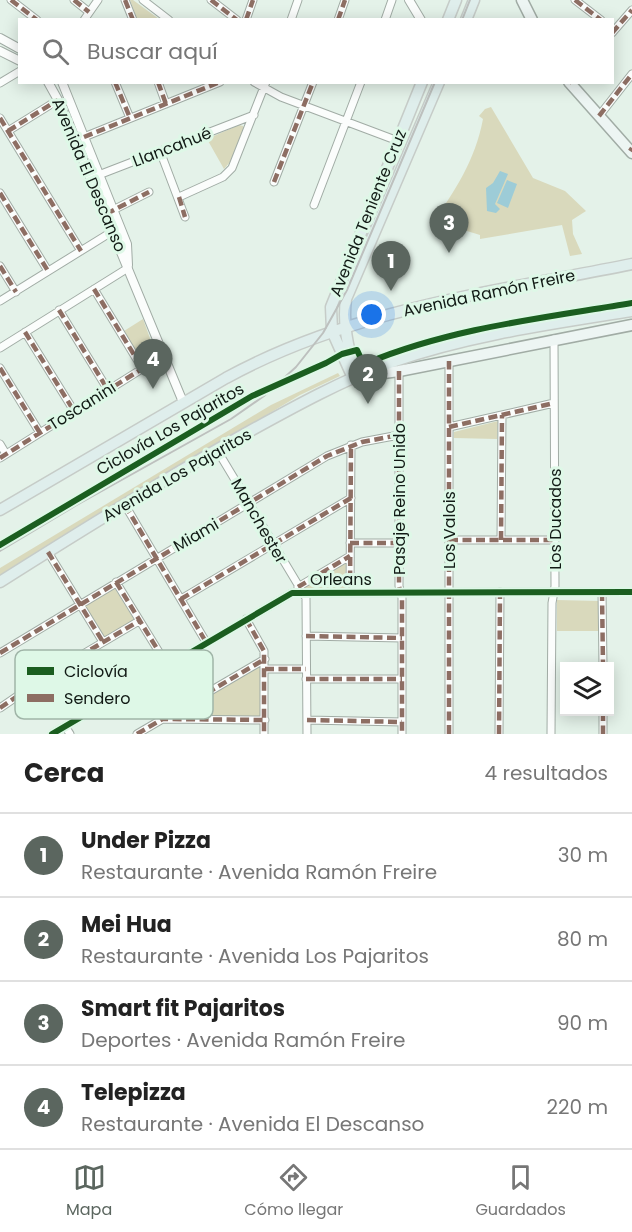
<!DOCTYPE html>
<html lang="es">
<meta charset="utf-8">
<style>
:root{--surface:#fff;--page:#f2f2f2;--text:#222;--muted:#767676;--line:#e0e0e0;--accent:#5b665f}
body{margin:0;font-family:Poppins,sans-serif;background:var(--page);color:var(--text)}
.controls{position:absolute;right:18px;bottom:18px;display:grid;overflow:hidden;border-radius:0px;box-shadow:0 3px 15px #0003}
.controls button{width:54px;height:54px;display:grid;place-items:center;padding:0;border:0;border-bottom:2px solid var(--line);background:var(--surface);color:var(--text);font:30px sans-serif}
.you{position:absolute;left:372px;top:315px;width:21px;height:21px;margin:-15px;border:4px solid #fff;border-radius:50%;background:#1a73e8;box-shadow:0 0 0 9px #1a73e833}
.badge{display:grid;place-items:center;width:39px;height:39px;border-radius:50%;background:var(--accent);color:#fff;font-size:20px;font-weight:700}
.pin{position:absolute;translate:-50% -50px;filter:drop-shadow(0 2px 3px #0008)}
.pin::after{content:'';position:absolute;top:32px;width:21px;height:18px;background:inherit;clip-path:polygon(0 0,100% 0,50% 100%)}
.list{margin:0;padding:0;list-style:none}
h2{display:flex;justify-content:space-between;align-items:center;height:78px;margin:0;padding:0 24px;font-size:26px}
h2 small{font-size:20px;font-weight:400;color:var(--muted)}
.list li{display:grid;grid-template-columns:39px 1fr auto;gap:18px;align-items:center;box-sizing:border-box;height:84px;padding:0 24px;border-top:2px solid var(--line)}
.list b{display:block;font-size:22px;white-space:nowrap}
.list p{margin:0;font-size:20px;white-space:nowrap;color:var(--muted)}
.list em{font-size:20px;font-style:normal;color:var(--muted)}
.icon{flex:none;width:33px;height:33px;fill:none;stroke:currentColor;stroke-width:2;stroke-linecap:round;stroke-linejoin:round}
.map{position:relative;flex:none;width:632px;height:734px;overflow:hidden}
.search{position:absolute;background:var(--surface);box-shadow:0 3px 15px #0003;left:18px;right:18px;top:18px;height:66px;display:flex;align-items:center;gap:15px;box-sizing:border-box;padding:0 21px;border-radius:0px;color:var(--muted);font-size:22px}
.sheet{height:414px;background:var(--surface)}
nav{display:flex;justify-content:space-around;align-items:center;box-sizing:border-box;height:84px;border-top:2px solid var(--line);background:var(--surface);font-size:16px;color:var(--muted)}
nav a{display:grid;justify-items:center;gap:3px}
nav .on{color:var(--accent)}
.map>svg:first-child{display:block}
.green{fill:#d9d9bc}
.water{fill:#9dccd7}
.lines{fill:none;stroke-linecap:round;stroke-linejoin:round}
.minor-casing{stroke:#a1aca5;stroke-width:9}
.tertiary-casing{stroke:#a1aca5;stroke-width:10}
.secondary-casing{stroke:#a1aca5;stroke-width:13}
.primary-casing{stroke:#c6ccc8;stroke-width:13}
.minor{stroke:#fbfdfc;stroke-width:7}
.tertiary{stroke:#fbfdfc;stroke-width:8}
.secondary{stroke:#edf5f3;stroke-width:10}
.primary{stroke:#dfeeec;stroke-width:10}
.rail{stroke:#bdc0be;stroke-width:2}
.quiet{stroke:#8d6e63;stroke-width:4.5;stroke-dasharray:9 4.5;stroke-linecap:butt}
.cycleway-casing{stroke:#def8e7;stroke-width:10}
.cycleway{stroke:#1b5e20;stroke-width:6}
.labels{text-anchor:middle;dominant-baseline:central;stroke-width:6;stroke-linejoin:round;paint-order:stroke}
.street-label{font-size:16px;fill:#111a15;stroke:#def8e7}
.key{fill:#def8e7;stroke:#a0b5a8;stroke-width:1.5}
.key-label{font-size:16px;fill:#111a15}
</style>
<div class="map">
<svg width="632" height="734" viewBox="0 0 632 734">
<rect width="100%" height="100%" fill="#e4f2e9"/>
<path class="green" d="M130,0h3l26,19h-22z
M491,107l42,71 32,13 21,20 -14,9 1,14 9,20 -12,2 -8,-31 -82,14v-4l-26,-8 -23,-2c24,-34 44,-64 52,-106l-4,-3 6,-7z
M239,125l4,1 1,2 -14,34 -6,7 -17,-30z
M143,319l12,33 -13,9 -18,-30z
M338,373l2,3 -40,19 -254,152 -46,29v-8l271,-163z
M498,421l-1,18 -43,-1v-6z
M346,561l-1,28 -44,2 -1,-3z
M114,587l21,34 -32,19 -20,-35z
M557,600l43,1v30h-43z
M260,666v51h-89z"/>
<path class="water" d="M500,171l8,3 -13,30 5,5 -4,4 -9,-2 -1,-23 7,-5z
M507,180l10,4 -9,24 -11,-5z"/>
<g class="lines">
<g class="minor-casing">
<path id="minor" d="M11,0l26,20
M74,0l15,12
M125,0l8,20
M143,0l26,20
M211,0l26,20
M575,0l26,20
M84,20l14,-20
M246,20l7,-20
M291,20l7,-20
M338,20l7,-20
M385,20l7,-20
M612,33l20,-23
M115,82l15,36
M158,82l8,22
M254,82l27,15 117,44
M0,83l20,-12
M599,116l33,-42
M0,118l81,133
M8,131l50,-31
M84,137l136,-55
M160,151l25,66
M96,176l158,-61
M274,182l39,-100
M0,193l48,78
M179,197l44,-20 9,-9 34,-86
M314,205l47,-123
M111,211l38,-19
M0,266l16,26
M94,289l48,79
M0,301l113,-70
M59,310l49,80
M25,332l49,79
M0,348l128,-80
M0,368l40,65
M399,371v215l3,12v136
M449,427l105,-24
M0,444l6,10
M217,450l89,148 1,136
M0,458l164,-103
M125,505l81,137
M449,540h106
M501,540l1,-125
M350,543h49
M48,552l55,90
M116,582l51,83
M298,587l52,-31
M602,592l1,74
M350,593l1,-148
M181,599l170,-101
M246,619l18,32v83
M306,636l96,2
M0,653l327,-197 35,-14 37,-7
M265,669h41
M51,673l29,43
M306,679h96
M140,681l23,38 102,1
M0,708l51,-35 88,-52
M603,712v22
M307,720l95,2
M65,726l5,8
M52,734l240,-141 340,-1
M137,734l128,-75
M449,734v-373
M499,734l1,-142
M551,734l1,-131 3,-17 -1,-247"/>
</g>
<g class="tertiary-casing">
<path id="tertiary" d="M409,0l12,20
M0,38l20,11
M0,51l20,10
M48,82l10,18 125,302
M62,82l65,162 1,21"/>
</g>
<g class="secondary-casing">
<path id="secondary" d="M522,0l10,20
M569,82l63,71
M361,376l38,-5 233,-46"/>
</g>
<g class="primary-casing">
<path id="primary" d="M448,20l8,-20
M466,20l8,-20
M356,370c-9,-21 -13,-48 -10,-71l93,-217
M353,378l-21,-47 -1,-24 91,-225
M0,510l226,-132c126,-69 267,-86 406,-114
M0,582c79,-50 159,-100 241,-146 49,-27 99,-55 151,-74 78,-27 159,-38 240,-51"/>
</g>
<use href="#minor" class="minor"/>
<use href="#tertiary" class="tertiary"/>
<use href="#secondary" class="secondary"/>
<use href="#primary" class="primary"/>
<path class="rail" d="M462,20l8,-20
M0,551l75,-45 156,-87 33,-23 32,-29 27,-34 24,-43 88,-208"/>
<path class="quiet" d="M11,0l26,20
M74,0l15,12
M125,0l8,20
M211,0l26,20
M575,0l26,20
M246,20l7,-20
M338,20l7,-20
M612,33l20,-23
M115,82l15,36
M158,82l8,22
M569,83l1,-1
M599,116l33,-42
M0,118l81,133
M8,131l50,-31
M84,137l136,-55
M630,151l2,-3
M274,182l39,-100
M0,193l48,78
M179,197l6,20
M106,214l43,-22
M0,266l16,26
M94,289l48,79
M59,310l49,80
M25,332l49,79
M0,368l40,65
M399,371v215l3,12v136
M449,427l105,-24
M0,458l164,-103
M125,505l81,137
M449,540h106
M501,540l1,-125
M350,543h49
M48,552l55,90
M116,582l51,83
M298,587l52,-31
M602,592l1,74
M350,593l1,-148
M181,599l170,-101
M246,619l18,32v83
M306,636l96,2
M0,653l327,-197 35,-14 37,-7
M265,669h41
M51,673l29,43
M306,679h96
M140,681l23,38 102,1
M0,708l51,-35 88,-52
M603,712v22
M307,720l95,2
M137,734l128,-75
M449,734v-373
M499,734l1,-142"/>
<g class="cycleway-casing">
<path id="cycleway" d="M0,545l252,-149 74,-33 16,-9 15,-4 6,13h4c84,-35 176,-45 265,-60
M52,734l240,-141 340,-1"/>
</g>
<use href="#cycleway" class="cycleway"/>
</g>
<g class="labels">
<g class="street-label">
<text transform="translate(172 147) rotate(-21)">Llancahué</text>
<text transform="translate(89 175) rotate(67)">Avenida El Descanso</text>
<text transform="translate(368 213) rotate(-68)">Avenida Teniente Cruz</text>
<text transform="translate(489 293) rotate(-12)">Avenida Ramón Freire</text>
<text transform="translate(82 406) rotate(-32)">Toscanini</text>
<text transform="translate(170 429) rotate(-30)">Ciclovía Los Pajaritos</text>
<text transform="translate(177 475) rotate(-30)">Avenida Los Pajaritos</text>
<text transform="translate(399 499) rotate(-90)">Pasaje Reino Unido</text>
<text transform="translate(555 519) rotate(-90)">Los Ducados</text>
<text transform="translate(259 521) rotate(60)">Manchester</text>
<text transform="translate(449 530) rotate(-90)">Los Valois</text>
<text transform="translate(196 535) rotate(-30)">Miami</text>
<text x="341" y="579">Orleans</text>
</g>
</g>
<rect x="15" y="650" width="198" height="69" rx="9" class="key"/>
<rect x="27" y="667" width="27" height="8" fill="#1b5e20"/>
<rect x="27" y="694" width="27" height="8" fill="#8d6e63"/>
<g class="key-label">
<text x="64" y="677">Ciclovía</text>
<text x="64" y="704">Sendero</text>
</g>
</svg>
<div class="controls">
<button><svg class="icon" aria-label="layers" viewBox="0 0 24 24"><path d="M12 4l9 5-9 5-9-5zM3 14l9 5 9-5"/></svg></button>
</div>
<div class="you"></div>
<div class="pin badge" style="left:391px;top:291px">1</div>
<div class="pin badge" style="left:368px;top:404px">2</div>
<div class="pin badge" style="left:449px;top:253px">3</div>
<div class="pin badge" style="left:153px;top:389px">4</div>
<div class="search"><svg class="icon" aria-label="search" viewBox="0 0 24 24"><circle cx="10" cy="10" r="6"/><path d="M15 15l6 6"/></svg>Buscar aquí</div>
</div>
<section class="sheet">
<h2>Cerca<small>4 resultados</small></h2>
<ul class="list">
<li><span class="badge">1</span><div><b>Under Pizza</b><p>Restaurante · Avenida Ramón Freire</p></div><em>30 m</em></li>
<li><span class="badge">2</span><div><b>Mei Hua</b><p>Restaurante · Avenida Los Pajaritos</p></div><em>80 m</em></li>
<li><span class="badge">3</span><div><b>Smart fit Pajaritos</b><p>Deportes · Avenida Ramón Freire</p></div><em>90 m</em></li>
<li><span class="badge">4</span><div><b>Telepizza</b><p>Restaurante · Avenida El Descanso</p></div><em>220 m</em></li>
</ul>
</section>
<nav>
<a class="on"><svg class="icon" aria-label="map" viewBox="0 0 24 24"><path d="M3 6l6-2 6 2 6-2v14l-6 2-6-2-6 2zM9 4v14M15 6v14"/></svg>Mapa</a>
<a><svg class="icon" aria-label="directions" viewBox="0 0 24 24"><path d="M12 3l9 9-9 9-9-9zM9 14v-3h6M13 9l2 2-2 2"/></svg>Cómo llegar</a>
<a><svg class="icon" aria-label="saved" viewBox="0 0 24 24"><path d="M7 4h10v16l-5-4-5 4z"/></svg>Guardados</a>
</nav>
